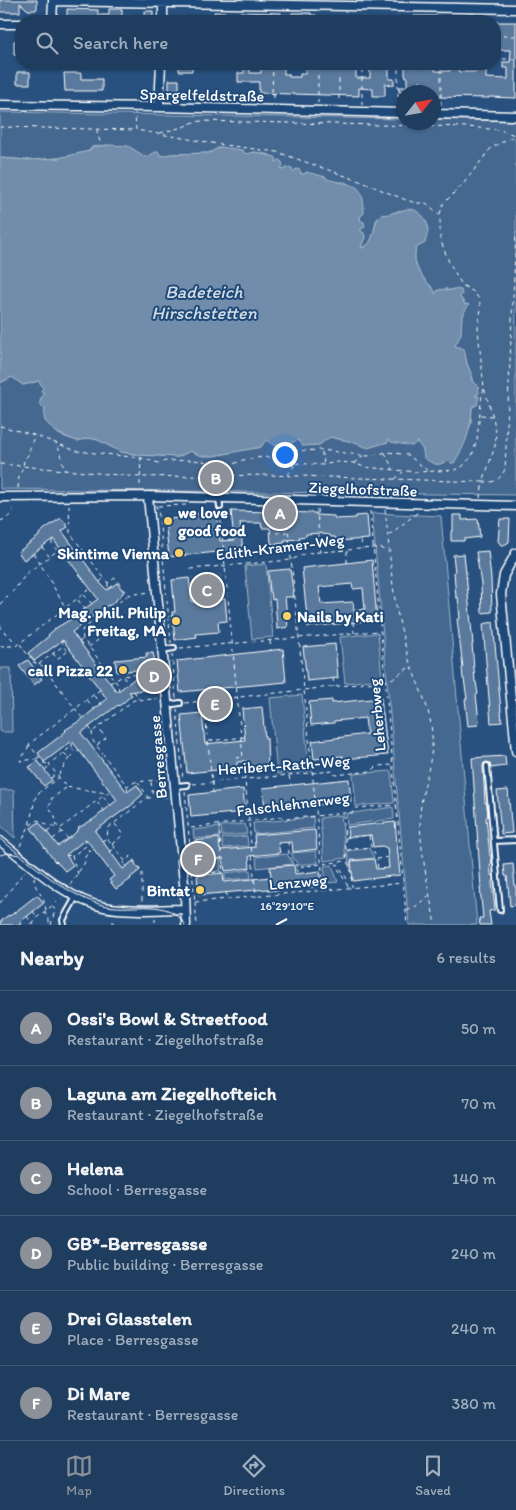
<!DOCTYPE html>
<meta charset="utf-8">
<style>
:root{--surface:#1e3d5f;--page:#264465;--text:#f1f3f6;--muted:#a1aebd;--line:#3c5674;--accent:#8c9099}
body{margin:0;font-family:Itim,sans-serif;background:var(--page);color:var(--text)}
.compass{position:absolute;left:396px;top:85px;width:45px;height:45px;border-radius:50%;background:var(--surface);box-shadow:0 1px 4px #0004;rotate:59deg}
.you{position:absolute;left:284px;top:454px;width:18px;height:18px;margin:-12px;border:4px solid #fff;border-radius:50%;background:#1a73e8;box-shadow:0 0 0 8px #1a73e833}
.badge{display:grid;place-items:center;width:32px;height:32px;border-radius:50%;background:var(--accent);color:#fff;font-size:16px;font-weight:700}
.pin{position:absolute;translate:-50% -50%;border:2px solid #fff;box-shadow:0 1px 5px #0006}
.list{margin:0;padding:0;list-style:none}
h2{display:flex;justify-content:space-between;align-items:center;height:65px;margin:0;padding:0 20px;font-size:21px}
h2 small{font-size:16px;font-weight:400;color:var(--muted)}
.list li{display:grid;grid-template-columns:32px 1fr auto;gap:15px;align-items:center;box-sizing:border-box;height:75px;padding:0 20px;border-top:1px solid var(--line)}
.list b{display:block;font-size:19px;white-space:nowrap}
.list p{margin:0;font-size:16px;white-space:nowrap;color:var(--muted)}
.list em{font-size:16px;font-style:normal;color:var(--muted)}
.icon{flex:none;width:28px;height:28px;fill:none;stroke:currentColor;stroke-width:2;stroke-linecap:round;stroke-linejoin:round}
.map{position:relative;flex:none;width:516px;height:925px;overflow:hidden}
.search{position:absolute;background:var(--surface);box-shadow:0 1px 4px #0004;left:15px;right:15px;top:15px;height:55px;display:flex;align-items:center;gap:12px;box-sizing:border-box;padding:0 18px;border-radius:20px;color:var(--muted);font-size:19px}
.sheet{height:515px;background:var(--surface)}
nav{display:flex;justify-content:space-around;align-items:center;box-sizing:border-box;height:70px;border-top:1px solid var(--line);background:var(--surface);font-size:14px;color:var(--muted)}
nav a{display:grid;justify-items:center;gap:2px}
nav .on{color:var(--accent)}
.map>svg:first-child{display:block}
.built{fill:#375d88}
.green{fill:#446890;stroke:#a2b4c8}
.water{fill:#718dab;stroke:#aabbcd}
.building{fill:#5a7a9d;stroke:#fff;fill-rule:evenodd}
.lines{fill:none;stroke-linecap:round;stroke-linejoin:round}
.service-casing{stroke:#fff;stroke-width:8}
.minor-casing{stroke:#fff;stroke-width:11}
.path{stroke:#fff;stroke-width:1;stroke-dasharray:4 4;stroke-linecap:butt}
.service{stroke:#1f4a7a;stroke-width:4}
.minor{stroke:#1f4a7a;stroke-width:8}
.tram{stroke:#fff;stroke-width:1}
.ticks{fill:none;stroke:#fff;stroke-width:2}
.poi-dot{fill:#ffd166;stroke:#1f4a7a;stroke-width:2}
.labels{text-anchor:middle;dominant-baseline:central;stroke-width:4;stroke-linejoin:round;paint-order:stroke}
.street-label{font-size:16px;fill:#fff;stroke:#1f4a7a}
.poi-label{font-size:16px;font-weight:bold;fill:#fff;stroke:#1f4a7a;text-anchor:end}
.water-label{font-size:18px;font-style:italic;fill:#d4dde6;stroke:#1f4a7a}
.ticks-label{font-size:12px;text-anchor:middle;fill:#fff;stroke:#1f4a7a;stroke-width:4;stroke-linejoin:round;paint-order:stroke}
</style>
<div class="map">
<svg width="516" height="925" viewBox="0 0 516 925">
<rect width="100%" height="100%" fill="#28517f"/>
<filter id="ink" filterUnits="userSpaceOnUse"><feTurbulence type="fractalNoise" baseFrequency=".02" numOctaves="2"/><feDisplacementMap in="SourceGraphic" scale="10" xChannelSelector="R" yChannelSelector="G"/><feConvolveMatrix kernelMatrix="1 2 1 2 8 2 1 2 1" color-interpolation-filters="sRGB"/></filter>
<g filter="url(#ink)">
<path class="built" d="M222,573l3,25 -33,3 -2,-19h2l-1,-5z"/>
<path class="green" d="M0,112l403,7 1,3h30v-3l82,2v374l-516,-6v-106l12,-6 11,8 16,-4 5,7 -1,8 -3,3 5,9 -1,8 12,16 4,3 17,6 12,-3 9,2 23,12 19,3 38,2 12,-6c20,8 31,4 51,-1 7,-1 14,-1 20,-3l5,-8 32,1 21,5 10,-8 30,6 30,-4 28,2 6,9 26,10 2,3 20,-39 1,-17 3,-11 -4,-23 -4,-9 -3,-15 -9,-3 7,-30 4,-11 -12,-16 -7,2v-2l-8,1 -4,4 -1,-4c-12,-14 -23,-23 -18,-43l9,-4 -25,-33 -24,10c-2,9 -3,28 -15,27l4,-10 -5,-7v-13l-14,-35c-14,1 -40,-7 -55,-11l1,-3 -9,2 -13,-15 -14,-3 -10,2 -26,-7 -11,6 -38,1 -10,2 -14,1 -39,-12 -16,2 -2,4 -31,7 -30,2 -29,-2z
M372,513l69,3 36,409h-68z
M266,564l7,73 -21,2 -7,-73z
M378,633l4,46 -37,4 -5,-46z
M0,668h11l1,64h-12z
M302,695l7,76 -32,3 -7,-76z
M391,771l3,32 -38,3 -3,-32z
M0,790h14l1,48 -15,-13z
M393,807l1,12 -47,6 -1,-11z
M341,815l5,43 -22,3 -4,-43z
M313,817l1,11 -60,6 -1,-11z
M245,824l2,10 -25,2 -1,-10z
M219,827v10l-25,2 -1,-9z
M247,836l1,10 -25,2 -1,-10z
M369,848l5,10 -23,2 -1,8 -3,-17z
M316,851l2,12 -20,2 -7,-12z
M287,854l6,10 -36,4 -1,-11z
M220,860l1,11 -24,2 -1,-11z
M332,865l6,17 -12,1 -2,-17z
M250,870l1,8 -26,2v-7z"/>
<path class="water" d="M108,145l20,1 18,11 12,-6 3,5 10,-2 38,-1 11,-6 22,3 4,4 9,-2 20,5 2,2 -2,2 1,1 3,-2 3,2 1,4 -2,3 2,1 6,-3 3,1v3h2l2,-2 4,1 1,4h4l1,-2 20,5 1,2c25,8 37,0 37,34l-4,4v3l4,2 1,5 -5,3 4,3 1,4 -4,10 2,1c13,-6 9,-23 17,-33l9,-1 18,-5 8,1 8,6 4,7 1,8 -3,12 -9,5c-5,19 7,29 18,42l1,4 3,-4 9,-1v2l7,-2 7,1 1,4 -2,3 5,8 3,-1 1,1 -5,7v3l-2,1 -1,18 -6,12 9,3 3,15 4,9 1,8 6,5 1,7 -4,3h4l-2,9 -5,2c-1,23 -6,37 -18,56h-3l-3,-3c-10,7 -13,5 -24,-2l-1,-8 -6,-8 -5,4 -21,-4 -2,-3 -1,3 -20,6 -8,-3 -2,-2 -28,-6 -11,8 -16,1 -5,-6c-13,6 -20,10 -32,0l-5,7 -48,9h-11l-12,-5 -12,6 -38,-2 -19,-3 -23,-12 -9,-2 -11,3 -12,-4 -10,-5 -11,-11 -1,-6 1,-7c-10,-4 -3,-8 -1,-15l-3,-2 2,-3 -4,-7 -16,4 -11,-8 -12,6v-225l29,2 30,-2 30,-7 3,-4z"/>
<path class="building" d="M0,0h37v8l-1,2h-8l-8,-7v9h-20z
M67,9l31,1v5h11v-6h13v12h-55z
M145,11h8v10h-8z
M214,12h11v9h-10z
M240,12l41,1v2h11v-2h19v2h5v6h-76z
M414,16h26v5h-26z
M495,22h21v76l-27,-1v1l-55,-1v-5h-35v-5h8v-11h-2v-10l8,1 1,-3h13v3h8v4h15v-7h9v8h17v-8h10v14l22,1v-11h-5v-6h7l1,-12h-16z
M14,41h7v14h-7z
M179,64h13v7h-13z
M244,64h6v9h11v-9h23v10h5v3h11v-3h5v-10l28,1v-1h13v1h10v13h14v-14h19v15h5v6l-9,-1v12h-12v-7l-14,-1v8l-100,-3v-11h-21v-9h6z
M17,72h13v12h-13z
M64,73h17v6h21v12h-37z
M169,80h10v9h-2l-1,3h-7z
M211,471h10v14h-11z
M231,511l85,2v2l18,1 1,3 21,-1v-2l11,-1 2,24 -33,2 -1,-4h-4l-1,-2 -8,-1v-1l-16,1v2l-7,1 1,2 -16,1 1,3 -14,1 -1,-16h-8l-1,-5h-21l3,29 -10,1 1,5h-7v-7l-58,6 -4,-38 17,-1v-3l35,-3 3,29 14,-1z
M453,515h9v5l16,-1 2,18 -16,2v2h-13v-10h2z
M61,518l7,9 -6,4 39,53 6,6 10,-7 7,9 -9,9 -6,5 -1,-1 -36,27 45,60 30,-23 -30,3 -2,-12 32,-3 -1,-4h7l1,4 3,31 -28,4 3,3 -8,7 -5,4 -1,-1 -37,28 46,59 10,-7 6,9 -9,8v1l-6,5v-1l-33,24 28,38 10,-8 7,9 -10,8 1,1 -15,10 -7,-9 5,-4 -28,-37 -20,16 7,10 -8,6 -9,-10 -1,1 -24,-34 8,-6 19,24 14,-10 7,-7 -1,-1 16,-9 23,-19 -45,-59 -28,21 -6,-9 21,-16 7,-6 -1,-1 16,-10 26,-21 -44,-59 -29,21 -6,-8 21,-17 -1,-1 8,-7 15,-9 27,-20 -45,-60 -29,21 -6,-8 21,-16v-2l7,-6z
M500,519h10l-1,23 -5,3h-3l-3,-4z
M488,551l3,27 1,34 -10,1 -1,-29 -5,-32z
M464,554l9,90h-1l3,38h1l2,12 -2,1 3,26 -1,4 -10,1 -3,-27h2l-3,-20h-1l-1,-11h1l-6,-49h3l-2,-22 -2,1 -2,-26h1l-2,-17z
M372,560l5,60 -69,7 -6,-59zM352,584l1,5 10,-1 2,21 -11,2 -1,-9 -32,2 -2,-17z
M290,569l4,28h-9l3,30 -11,2 -2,-30 -3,1 -1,-8h-1l-2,-21z
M189,578l3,24 33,-3 2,22 -9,1 1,10 -23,2 1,3 -22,3 -3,-28h3l-3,-32z
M493,622l9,100 -11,1 -8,-99z
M335,644l3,34 -31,3 -4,-34z
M283,649l3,33 -106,10 -3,-31z
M28,660l14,19 -8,6 -15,-19z
M381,698l7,57 -45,4v-3l-29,3 -2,-18 55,-7 -2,-16 -31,3v2l-23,2 -2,-23 23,-2v3z
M262,707l3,31h2l1,30h-19v-7l-12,1v6l-50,5 -6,-58 21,-2 3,31 40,-4 -3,-31z
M505,756l1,10 -15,2 -1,-5 -3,-1 -3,1 -1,3 2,37h2l1,12 -2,3 4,38h1l1,8h-2l5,46 -6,1 2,14h-11l-1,-7h4l-3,-30h1l-9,-130z
M38,761l14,19 -8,6 -15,-19z
M349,779l2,23 -86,8 -2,-22z
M243,789l2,23 -54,5 -2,-22z
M508,790l4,43 -11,1 -4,-43z
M395,822l5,53 -47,6 -2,-20 23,-2 2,10 13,-1 -2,-20 -5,-2 -9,1 -2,-12 -23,2 -1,-10z
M315,830l2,19 -24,3 -1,-10 -14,1 2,10 -31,3 1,12 -25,3 -2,-13 -27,3 -2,-20 25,-3 1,12 35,-3 -1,-12z
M513,864l2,23h1v18l-6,1 -3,-30h-2l-1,-11z
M294,865l1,9 25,-3 2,15 -54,5v-2l-69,6 -2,-19 26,-3 1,9 47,-5 -1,-10z
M37,895l7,8 -24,19 2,3h-22v-2l3,-4 6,-4 1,1z"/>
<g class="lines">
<g class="service-casing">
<path id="service" d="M219,498l1,9
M162,650l12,-2
M167,705l13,-2
M487,766l13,144
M175,786l12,-1
M494,841l22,-1
M64,925l-1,-5 13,-23"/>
</g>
<g class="minor-casing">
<path id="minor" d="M52,21l1,-20 463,8
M163,21v-21
M0,24h21
M0,105l159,2 245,6
M159,107l2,-43
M434,114l82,2
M148,496l37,398 1,31
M0,497l148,-1 368,10
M516,553l-12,22 -3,19 15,157
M0,841c30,23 67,59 104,66 26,5 55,2 81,2"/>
</g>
<path class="path" d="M260,21l1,-9
M284,21v-8
M319,21v-7
M363,21v-7
M397,21v-6
M442,21v-5
M476,21v-4
M495,36h21
M495,59h21
M273,64l-1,31h2v6
M339,79v24
M420,92v-12
M318,103v-39
M362,105v-41
M398,105v-41
M441,105v-41
M0,127l136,3
M97,130c0,5 3,9 4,16
M160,133l23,-6 11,-5 7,-1 267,6 32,3 12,4 4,6
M440,214l3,-10 21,-21 27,-35 23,-12 2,-4
M481,415l11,1
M0,426l34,9 43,16 64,7 18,5 7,-2 28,-1 37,5 12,-5 20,-3 29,3 3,3 28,2 14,-3 17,1 10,4 53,5 38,-2 8,-4 9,-10 5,-17 5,-45 2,-5
M58,446l7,25
M294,451l28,-1 46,6 20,-4 20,3 20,16
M322,452v5l2,2 -1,5
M385,453l8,16
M354,463l9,-7
M0,464l140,13 129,-2 214,7 12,-36 1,-13 -3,-16 -9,-29 -5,-47 -1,-15 3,-17 -2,-10 -5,-7 -12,-7 -13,-23 -9,-23v-24l-14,-12h-10l-10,-3 -49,-20 -80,-28 -53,-7 -88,-15 -1,-17
M288,475l7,-11
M395,479l8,-7
M140,485l1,-30
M18,488l1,-11 4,-10 1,-7 4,-5 6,-19
M480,498l3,-16c12,1 17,-2 22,-13l11,-237
M69,505l1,28 38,50 7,-5 13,17 22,-3
M156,505l3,10 12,128
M158,506l28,-1
M286,508l38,383
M317,509l3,43
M385,509c5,40 6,81 16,120 3,12 6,25 10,37 9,24 19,41 21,68 2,28 -11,54 -12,82 0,37 9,73 15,109
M370,511l37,414
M220,513l36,384
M0,521c9,-3 13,-7 14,-16
M276,533l11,-1
M389,535l28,-22v-3
M52,540v4l5,6
M361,540l1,9
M42,547l7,9
M347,551v12
M33,553c15,21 25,45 40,65
M190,569l101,-9 16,-7 66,-5h7l8,4
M100,582l3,-3
M108,583v7
M84,595l8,9
M78,600l7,9
M0,604l14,-14 13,-17 34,-25
M353,622l1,11
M0,625l3,6 15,13
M172,626h1
M88,627l10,13 -9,7
M62,640l1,5
M270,641l1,10
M79,642l4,-3
M20,644l10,14
M0,646h16l75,-58
M180,648l200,-17
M53,653l4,6 10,-7
M172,654l4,44
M33,662l10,4 40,53
M39,664l24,-18 4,5 3,-2
M36,671l6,-4
M177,675h1
M41,677l5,-4
M123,677l5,6
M333,678l1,9
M110,683l13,-7 34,-4
M118,691l1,-5 -36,-47 -1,-9 45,-34
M134,691l5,8
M94,696l8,9
M88,701l7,9
M204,702l9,91
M185,703l200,-22 9,-3 17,-12
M177,709l6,71
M89,727l3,5 42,-32 24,-1
M92,732l1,9 34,45 8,-4 32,-3
M209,741l36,-4
M97,745l9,-7 -8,-10
M29,746l-9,15 16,-2 3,-1
M72,747v-6
M184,748h1
M81,750l-5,3 -5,-6 -22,17 17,23 41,6
M64,753l5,5 6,-4
M236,758l7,-1
M40,759l-11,-15 72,-55
M43,763l6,1
M45,770l5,-4
M59,775l10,-17
M289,776l2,9
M51,778l5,-4
M138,782l10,15 -40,31 -1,10 18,23 6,-5 11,16v29
M151,782l2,15
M193,784l140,-13 2,4 37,-4 5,-5 15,-1
M127,787l1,4
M66,788l-15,11 2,3 -5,4 7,10 2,10 11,13
M185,791l12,134
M104,797l7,9
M147,798l21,-1
M97,802l7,9
M343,814l4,47 4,10 1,16
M30,825l8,-5 12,6h6
M219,825l4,47
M61,828l50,-38
M191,828l91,-11 4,2 68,-7 2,-4 41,-3
M47,832l8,-5
M369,836l2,11 6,11
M345,838l26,-3
M53,839l9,-7
M85,839l1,6
M102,841l5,-3
M288,842l1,12 8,13
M112,844l11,-9 -8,-11
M20,846l9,-20 7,-31 23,-18
M347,850l23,-3
M110,852l5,-4
M66,855l6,1
M388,857l-11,2 1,10 11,-1
M124,862l1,6
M194,862l27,-3
M297,872v-5l49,-6
M78,874l-6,-18 14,-10 4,5 4,-3
M196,874l27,-2 1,10
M34,877l1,8 9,15 2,10
M347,879l-9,-15 -2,1 13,23
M70,885l15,-23 -1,-3 5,-8
M226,892l1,7
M195,902l208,-19
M0,903l25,-32
M33,911l4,6
M407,911l8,-4 13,-11
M44,912l5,7v6
M27,916l5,8
M155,918v7
M33,925l2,-6 27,-21
M51,925l4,-15 -2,-3
M113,925v-8"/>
<use href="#service" class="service"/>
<use href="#minor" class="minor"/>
<path class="tram" d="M0,839c32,24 68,59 107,67 26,5 63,-9 78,19
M0,855l9,-2 10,2"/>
</g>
</g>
<path class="ticks" d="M276,925l11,-6"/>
<g class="poi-dot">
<circle cx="168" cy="521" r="5"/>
<circle cx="179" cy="553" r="5"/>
<circle cx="287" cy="616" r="5"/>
<circle cx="176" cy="621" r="5"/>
<circle cx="123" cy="670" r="5"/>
<circle cx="200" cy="890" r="5"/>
</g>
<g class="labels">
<g class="street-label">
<text transform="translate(202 95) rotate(1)">Spargelfeldstraße</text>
<text transform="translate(363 489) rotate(2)">Ziegelhofstraße</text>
<text transform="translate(280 547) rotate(-7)">Edith-Kramer-Weg</text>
<text transform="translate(377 715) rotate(-95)">Leherbweg</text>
<text transform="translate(158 757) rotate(-95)">Berresgasse</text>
<text transform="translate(284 765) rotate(-4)">Heribert-Rath-Weg</text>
<text transform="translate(293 804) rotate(-7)">Falschlehnerweg</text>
<text transform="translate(298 882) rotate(-5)">Lenzweg</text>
</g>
<g class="poi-label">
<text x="178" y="512" text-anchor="start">we love<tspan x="178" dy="18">good food</tspan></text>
<text x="169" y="553">Skintime Vienna</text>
<text x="166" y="612">Mag. phil. Philip<tspan x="166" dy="18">Freitag, MA</tspan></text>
<text x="297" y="616" text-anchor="start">Nails by Kati</text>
<text x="113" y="670">call Pizza 22</text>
<text x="190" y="890">Bintat</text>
</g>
<g class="water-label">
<text x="204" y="292">Badeteich<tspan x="204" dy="21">Hirschstetten</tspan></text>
</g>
</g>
<g class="ticks-label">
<text x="287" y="910">16°29'10"E</text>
</g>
</svg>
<svg class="compass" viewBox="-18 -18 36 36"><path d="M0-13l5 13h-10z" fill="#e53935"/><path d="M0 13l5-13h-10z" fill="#a1aebd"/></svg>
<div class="you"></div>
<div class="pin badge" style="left:280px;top:513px">A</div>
<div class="pin badge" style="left:216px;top:478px">B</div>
<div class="pin badge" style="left:207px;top:590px">C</div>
<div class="pin badge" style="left:154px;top:676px">D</div>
<div class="pin badge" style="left:215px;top:704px">E</div>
<div class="pin badge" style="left:198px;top:859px">F</div>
<div class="search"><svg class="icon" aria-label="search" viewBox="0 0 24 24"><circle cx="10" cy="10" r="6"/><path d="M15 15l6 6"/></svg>Search here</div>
</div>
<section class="sheet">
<h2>Nearby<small>6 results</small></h2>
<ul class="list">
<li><span class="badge">A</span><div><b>Ossi's Bowl &amp; Streetfood</b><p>Restaurant · Ziegelhofstraße</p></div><em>50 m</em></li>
<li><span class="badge">B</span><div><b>Laguna am Ziegelhofteich</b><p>Restaurant · Ziegelhofstraße</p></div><em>70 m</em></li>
<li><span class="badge">C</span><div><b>Helena</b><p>School · Berresgasse</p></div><em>140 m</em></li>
<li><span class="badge">D</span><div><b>GB*-Berresgasse</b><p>Public building · Berresgasse</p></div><em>240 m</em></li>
<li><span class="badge">E</span><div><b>Drei Glasstelen</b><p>Place · Berresgasse</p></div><em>240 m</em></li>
<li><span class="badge">F</span><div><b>Di Mare</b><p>Restaurant · Berresgasse</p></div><em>380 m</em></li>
</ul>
</section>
<nav>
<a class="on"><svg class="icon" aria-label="map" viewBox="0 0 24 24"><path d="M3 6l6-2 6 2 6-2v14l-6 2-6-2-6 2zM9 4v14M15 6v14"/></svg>Map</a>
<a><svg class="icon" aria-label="directions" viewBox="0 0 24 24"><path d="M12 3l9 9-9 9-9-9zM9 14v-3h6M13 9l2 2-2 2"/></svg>Directions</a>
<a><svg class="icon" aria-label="saved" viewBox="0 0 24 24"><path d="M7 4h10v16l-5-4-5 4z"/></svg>Saved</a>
</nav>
